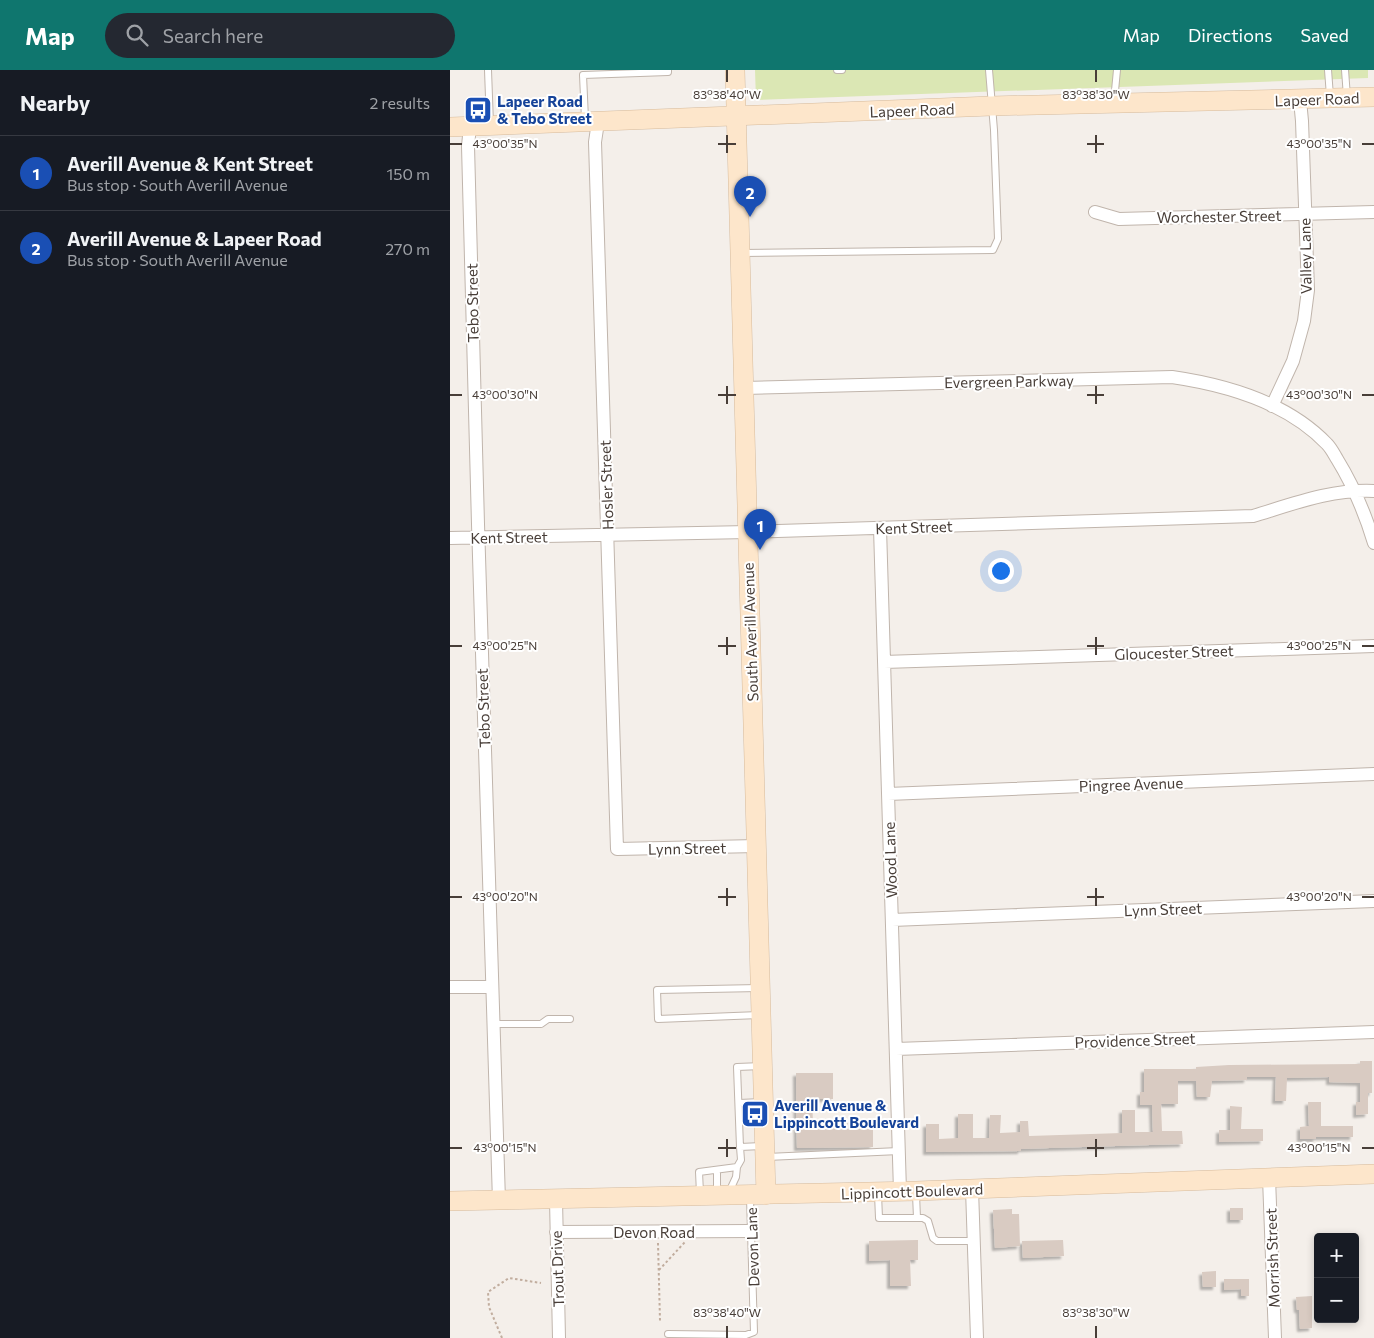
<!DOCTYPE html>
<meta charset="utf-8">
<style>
:root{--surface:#171b24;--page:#242831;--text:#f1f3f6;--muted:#9ea1a6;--line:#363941;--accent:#0f766e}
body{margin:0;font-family:Commissioner,sans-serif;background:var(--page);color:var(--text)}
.controls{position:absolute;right:15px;bottom:15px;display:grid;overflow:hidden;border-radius:5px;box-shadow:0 2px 8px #0003}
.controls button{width:45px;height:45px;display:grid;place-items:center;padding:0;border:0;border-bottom:1px solid var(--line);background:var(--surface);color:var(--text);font:25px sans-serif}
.you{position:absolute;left:550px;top:500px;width:18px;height:18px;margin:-12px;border:4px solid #fff;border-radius:50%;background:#1a73e8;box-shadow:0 0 0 8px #1a73e833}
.badge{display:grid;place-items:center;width:32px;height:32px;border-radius:50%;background:var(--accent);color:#fff;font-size:16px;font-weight:700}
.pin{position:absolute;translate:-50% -41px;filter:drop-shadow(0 1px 2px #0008)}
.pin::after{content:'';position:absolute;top:26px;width:18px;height:15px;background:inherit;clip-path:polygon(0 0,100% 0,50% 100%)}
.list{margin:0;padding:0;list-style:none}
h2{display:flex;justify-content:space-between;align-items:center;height:65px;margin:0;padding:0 20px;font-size:21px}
h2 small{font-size:16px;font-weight:400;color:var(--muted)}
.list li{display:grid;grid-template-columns:32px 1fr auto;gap:15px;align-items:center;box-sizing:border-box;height:75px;padding:0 20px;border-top:1px solid var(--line)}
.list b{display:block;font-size:19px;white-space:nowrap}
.list p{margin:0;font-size:16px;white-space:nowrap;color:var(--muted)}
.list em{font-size:16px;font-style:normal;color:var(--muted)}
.icon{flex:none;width:28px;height:28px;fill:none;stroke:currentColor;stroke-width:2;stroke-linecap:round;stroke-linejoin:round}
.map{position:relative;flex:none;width:924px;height:1268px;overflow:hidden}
header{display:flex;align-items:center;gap:30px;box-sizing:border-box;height:70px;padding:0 25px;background:var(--accent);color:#fff}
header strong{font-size:24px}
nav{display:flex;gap:28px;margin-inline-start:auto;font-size:18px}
.search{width:350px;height:45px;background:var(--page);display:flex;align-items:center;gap:12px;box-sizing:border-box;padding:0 18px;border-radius:28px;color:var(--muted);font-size:19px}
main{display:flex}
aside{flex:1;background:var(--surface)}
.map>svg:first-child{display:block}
.green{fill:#dbe7b4}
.building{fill:#d9cbc2;filter:url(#shadow)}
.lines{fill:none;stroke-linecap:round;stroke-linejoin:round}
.lane-casing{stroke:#c0b5ac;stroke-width:8}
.street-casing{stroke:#c0b5ac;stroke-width:14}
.secondary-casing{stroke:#d6bb9d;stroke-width:20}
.path{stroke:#c1ad9e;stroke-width:2;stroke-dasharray:2.5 2.5;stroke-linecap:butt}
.lane{stroke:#fff;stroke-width:6}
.street{stroke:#fff;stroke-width:12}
.secondary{stroke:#fde6cb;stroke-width:19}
.ticks{fill:none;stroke:#483e38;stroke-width:2}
.labels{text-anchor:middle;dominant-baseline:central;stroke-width:4;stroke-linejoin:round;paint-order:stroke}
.street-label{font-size:15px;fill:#483e38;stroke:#fff}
.transit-label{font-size:15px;font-weight:bold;fill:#164399;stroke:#fff;text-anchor:start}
.ticks-label{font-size:12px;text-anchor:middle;fill:#483e38;stroke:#fff;stroke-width:4;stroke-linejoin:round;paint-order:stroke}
</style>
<header>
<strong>Map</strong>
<div class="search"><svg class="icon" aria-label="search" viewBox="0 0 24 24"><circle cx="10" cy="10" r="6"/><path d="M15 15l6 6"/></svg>Search here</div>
<nav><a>Map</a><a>Directions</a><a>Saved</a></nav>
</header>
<main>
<aside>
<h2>Nearby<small>2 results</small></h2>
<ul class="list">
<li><span class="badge" style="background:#1a4fb4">1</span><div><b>Averill Avenue &amp; Kent Street</b><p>Bus stop · South Averill Avenue</p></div><em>150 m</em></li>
<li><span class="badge" style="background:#1a4fb4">2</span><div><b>Averill Avenue &amp; Lapeer Road</b><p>Bus stop · South Averill Avenue</p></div><em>270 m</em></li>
</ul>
</aside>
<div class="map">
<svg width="924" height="1268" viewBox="0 0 924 1268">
<defs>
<filter id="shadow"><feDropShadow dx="-3" dy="3" stdDeviation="1" flood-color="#0004"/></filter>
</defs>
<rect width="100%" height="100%" fill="#f4efea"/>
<path class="green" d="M305,0h613v8l-612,22z"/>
<path class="building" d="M910,991h12v32h-4v21l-12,1v-13h4v-19l-31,-1v-5l-42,1 -1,23h-11l1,-24h-29v3l-35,1 -2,16h-13l-1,-16h-18v23h-17l1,27h20l1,13 -134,4 -28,1v2l-95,1v-28h13v15l19,-1v-24h15v24h16l1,-23h11l-1,18 20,-1v-11h8l1,15 93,-3v-23h13v22h18l-1,-27h-12v-13h4v-23h52v-2l33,-2 131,-1z
M346,1003h37v26h-21l1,24 60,-1v25l-76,1z
M858,1032h13v24h32v11h-37v2h-16v-12l9,-1z
M780,1036l12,1 -1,22h22v12l-44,1v-12h11z
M780,1138h13v12h-13z
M562,1139v5h7l1,32 -25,2 -2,-38z
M468,1170v20h-8l1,26h-21v-26l-21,1v-20z
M613,1170l1,16 -41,2 -1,-17z
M766,1201v16h-13l-1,-15z
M774,1209h25v17h-8v-7l-17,1z
M862,1226v32l-12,1 -1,-19h-2l-1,-13z"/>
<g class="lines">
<g class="lane-casing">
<path id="lane" d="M38,0l2,54
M387,0h5
M878,0l2,26
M895,0l2,27
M664,31l3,-31
M135,49l-2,-44 85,-3v-2
M291,183l252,-3 5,-11 -4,-109 -5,-60
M309,945l-101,4 -1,-29 102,-2
M44,954h47l7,-5h22
M312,996l-25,1 3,80 22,-1
M289,1033l23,-1
M317,1087l132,-6
M267,1100v24
M279,1122l7,-15 1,-10
M250,1123l-1,-21 38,-5 4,-7 -1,-13
M428,1124l1,24h44l5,3 5,17 4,3h37
M466,1124l1,24
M218,1264l78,1 8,-3 -4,-134"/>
</g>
<g class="street-casing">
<path id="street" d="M148,52l-3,20 22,707 140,-3
M20,56l-2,20 10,378 21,677
M645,142l24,7 255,-7
M294,318l428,-11c55,8 115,25 155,67 4,4 7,10 10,15 16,26 28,54 37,84
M822,336l21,-45 11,-40 4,-31 -6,-169 -2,-21
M430,458l20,663
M0,468l298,-6 505,-16c40,-12 78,-27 121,-25
M434,592l490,-16
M438,724l486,-20
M442,850l482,-19
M0,917h42
M446,979l478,-17
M819,1108l6,160
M522,1119l5,149
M106,1130l3,138
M106,1162l195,-1"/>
</g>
<g class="secondary-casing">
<path id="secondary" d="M285,0l31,1125
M0,57l541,-21 383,-9
M0,1131l466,-10 458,-17"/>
</g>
<path class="path" d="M208,1173l2,78
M209,1200l26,-28
M52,1268l-13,-31 -1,-15 21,-14 32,5"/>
<use href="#lane" class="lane"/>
<use href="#street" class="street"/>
<use href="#secondary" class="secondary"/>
</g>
<path class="ticks" d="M277,0v12M646,0v12M277,65v18M646,65v18M0,74h12M268,74h18M637,74h17M912,74h12M277,316v18M646,316v18M0,325h12M268,325h18M637,325h17M912,325h12M277,567v18M646,567v18M0,576h12M268,576h18M637,576h17M912,576h12M277,818v18M646,818v18M0,827h12M268,827h18M637,827h17M912,827h12M277,1069v18M646,1069v18M0,1078h12M268,1078h18M637,1078h17M912,1078h12M277,1256v12M646,1256v12"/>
<defs>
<g id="bus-square" transform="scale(1.4375)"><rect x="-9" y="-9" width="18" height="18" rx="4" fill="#1a4fb4" stroke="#fff"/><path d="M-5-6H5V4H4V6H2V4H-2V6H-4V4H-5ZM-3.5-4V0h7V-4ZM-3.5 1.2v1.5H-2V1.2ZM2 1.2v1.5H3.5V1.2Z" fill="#fff"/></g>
</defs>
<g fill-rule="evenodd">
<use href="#bus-square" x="28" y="40"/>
<use href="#bus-square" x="305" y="1044"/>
</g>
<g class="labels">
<g class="street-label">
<text transform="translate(867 29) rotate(-2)">Lapeer Road</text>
<text transform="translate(462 40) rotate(-2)">Lapeer Road</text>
<text transform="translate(769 146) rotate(-1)">Worchester Street</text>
<text transform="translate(855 186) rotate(-91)">Valley Lane</text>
<text transform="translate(22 233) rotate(-91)">Tebo Street</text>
<text transform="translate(559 311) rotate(-1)">Evergreen Parkway</text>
<text transform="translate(156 415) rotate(-92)">Hosler Street</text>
<text transform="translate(464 457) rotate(-2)">Kent Street</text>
<text transform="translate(59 467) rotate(-1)">Kent Street</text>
<text transform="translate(300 562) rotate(-92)">South Averill Avenue</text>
<text transform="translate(724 582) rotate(-2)">Gloucester Street</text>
<text transform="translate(33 638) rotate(-92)">Tebo Street</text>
<text transform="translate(681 714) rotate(-2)">Pingree Avenue</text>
<text transform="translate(237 778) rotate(-1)">Lynn Street</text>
<text transform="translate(440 790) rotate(-92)">Wood Lane</text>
<text transform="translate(713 839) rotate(-2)">Lynn Street</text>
<text transform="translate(685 970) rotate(-2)">Providence Street</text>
<text transform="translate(462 1121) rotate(-2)">Lippincott Boulevard</text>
<text x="204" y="1162">Devon Road</text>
<text transform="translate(302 1177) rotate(-92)">Devon Lane</text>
<text transform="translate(822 1188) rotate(-92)">Morrish Street</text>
<text transform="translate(107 1199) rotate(-92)">Trout Drive</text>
</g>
<g class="transit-label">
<text x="47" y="31">Lapeer Road<tspan x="47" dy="17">&amp; Tebo Street</tspan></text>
<text x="324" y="1035">Averill Avenue &amp;<tspan x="324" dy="17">Lippincott Boulevard</tspan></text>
</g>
</g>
<g class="ticks-label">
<text x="277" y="29">83°38'40"W</text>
<text x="646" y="29">83°38'30"W</text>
<text x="55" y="78">43°00'35"N</text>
<text x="869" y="78">43°00'35"N</text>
<text x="55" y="329">43°00'30"N</text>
<text x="869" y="329">43°00'30"N</text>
<text x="55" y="580">43°00'25"N</text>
<text x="869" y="580">43°00'25"N</text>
<text x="55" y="831">43°00'20"N</text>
<text x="869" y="831">43°00'20"N</text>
<text x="55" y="1082">43°00'15"N</text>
<text x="869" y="1082">43°00'15"N</text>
<text x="277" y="1247">83°38'40"W</text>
<text x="646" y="1247">83°38'30"W</text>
</g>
</svg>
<div class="controls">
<button>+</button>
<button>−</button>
</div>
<div class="you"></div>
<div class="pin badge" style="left:310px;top:480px;background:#1a4fb4">1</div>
<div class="pin badge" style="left:300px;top:147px;background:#1a4fb4">2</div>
</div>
</main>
